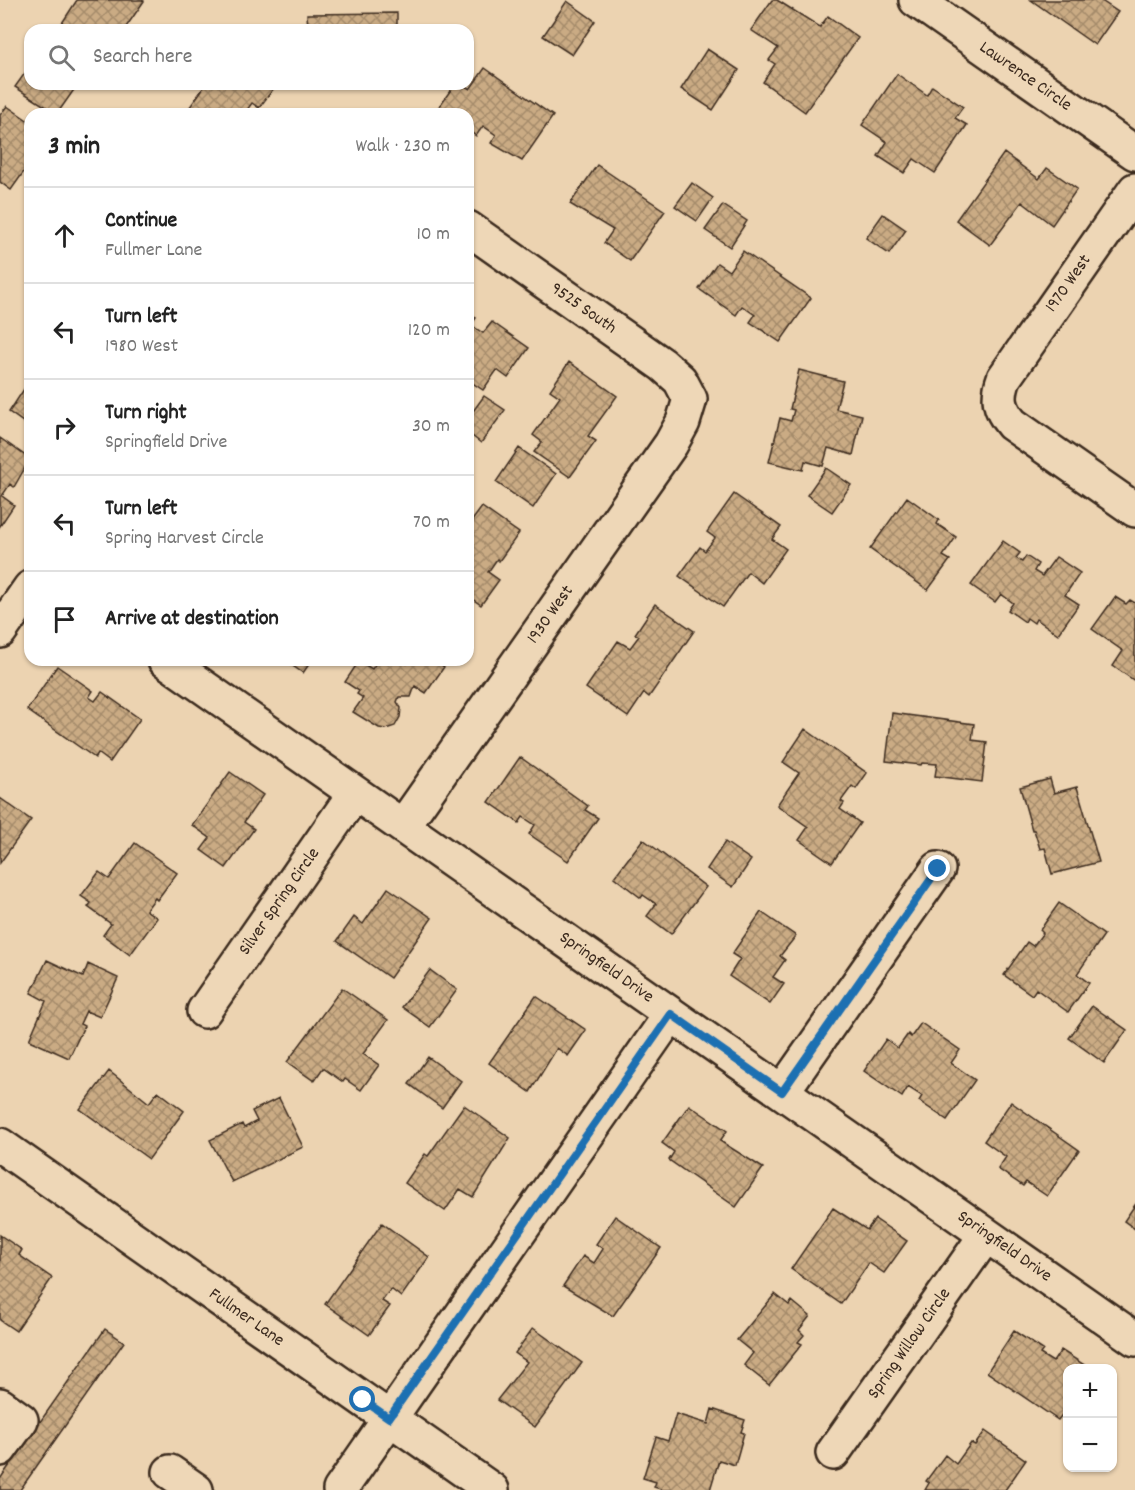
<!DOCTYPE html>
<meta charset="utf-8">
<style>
:root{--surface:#fff;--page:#f6f6f6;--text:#222;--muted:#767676;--line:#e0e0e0}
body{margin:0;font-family:Dekko,sans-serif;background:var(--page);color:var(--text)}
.controls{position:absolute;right:18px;bottom:18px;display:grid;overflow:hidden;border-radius:12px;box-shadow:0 2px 4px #0004}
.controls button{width:54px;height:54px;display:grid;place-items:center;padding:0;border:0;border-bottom:2px solid var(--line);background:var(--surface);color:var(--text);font:30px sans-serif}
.stop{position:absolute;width:18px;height:18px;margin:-14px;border:4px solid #1f6fb2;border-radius:50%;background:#fff}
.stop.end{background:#1f6fb2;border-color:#fff;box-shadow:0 2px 6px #0008}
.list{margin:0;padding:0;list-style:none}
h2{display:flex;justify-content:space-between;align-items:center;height:78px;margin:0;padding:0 24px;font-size:26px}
h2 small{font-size:20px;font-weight:400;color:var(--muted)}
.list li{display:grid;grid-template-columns:39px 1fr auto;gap:18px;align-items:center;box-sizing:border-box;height:96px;padding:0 24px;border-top:2px solid var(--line)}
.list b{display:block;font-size:22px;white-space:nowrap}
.list p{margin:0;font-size:20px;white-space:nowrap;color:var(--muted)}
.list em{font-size:20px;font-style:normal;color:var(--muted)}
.icon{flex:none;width:33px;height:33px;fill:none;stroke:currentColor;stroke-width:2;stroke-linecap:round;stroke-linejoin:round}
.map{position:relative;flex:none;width:1135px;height:1490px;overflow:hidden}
.search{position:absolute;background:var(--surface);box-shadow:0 2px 4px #0004;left:24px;top:24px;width:450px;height:66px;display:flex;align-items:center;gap:15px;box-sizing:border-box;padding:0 21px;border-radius:18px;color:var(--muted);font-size:22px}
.panel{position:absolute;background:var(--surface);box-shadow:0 2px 4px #0004;left:24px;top:108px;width:450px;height:558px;border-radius:18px}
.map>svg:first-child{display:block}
.building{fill:url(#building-cross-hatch);stroke:#3b2a1e;stroke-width:1.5}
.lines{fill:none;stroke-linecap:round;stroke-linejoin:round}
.minor-casing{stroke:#3b2a1e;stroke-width:38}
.minor{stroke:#eed7b7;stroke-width:33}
.route{stroke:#1f6fb2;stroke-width:8}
.labels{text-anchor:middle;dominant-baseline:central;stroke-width:6;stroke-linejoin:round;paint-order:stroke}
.street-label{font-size:18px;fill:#3b2a1e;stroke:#eed7b7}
</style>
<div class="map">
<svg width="1135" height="1490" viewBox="0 0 1135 1490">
<defs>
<pattern id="building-cross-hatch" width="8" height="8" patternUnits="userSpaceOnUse" patternTransform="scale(1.5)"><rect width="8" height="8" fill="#caab84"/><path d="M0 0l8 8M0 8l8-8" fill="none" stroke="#a58b6b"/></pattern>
</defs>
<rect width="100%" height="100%" fill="#ecd3b1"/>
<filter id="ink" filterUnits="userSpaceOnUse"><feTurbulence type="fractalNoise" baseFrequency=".0167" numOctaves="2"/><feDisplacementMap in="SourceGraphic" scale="12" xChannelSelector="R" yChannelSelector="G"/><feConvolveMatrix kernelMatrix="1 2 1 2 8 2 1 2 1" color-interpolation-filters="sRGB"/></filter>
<g filter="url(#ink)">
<path class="building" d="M77,0h65l2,1 -20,29h-52l-10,-7z
M772,0h5l43,27 8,-11 30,22 -53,74 -42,-30 12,-18 -6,-4 9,-12 -27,-18z
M1031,0h69l18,12 -23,33z
M567,1l28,20 -23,34 -29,-19z
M397,13v17h-89l-1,-16z
M707,49l32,21 -26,40 -32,-21z
M30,66v18h48l-21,30 -42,-27z
M485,68l68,48 -31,45 -31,-18 5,-8 -13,-9 -7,10 -8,-6v-16h-23l-7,-6 17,-24h7l8,5z
M897,74l30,21 5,-9 31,21 -8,11 12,7 -32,48 -21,-14 -10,14 -26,-17 9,-14 -25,-17z
M206,84h71l-18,24 -7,-5 -8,11h-59z
M7,106l23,16v41l-19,27 -11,-8v-67z
M1004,153l35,26 8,-11 30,21 -25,36 -30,-23 -32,43 -34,-25z
M597,165l68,46 -35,50 -26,-18 9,-13 -43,-26z
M692,183l21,15 -16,23 -22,-15z
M723,205l24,16 -17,26 -25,-17z
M883,214l23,16 -17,24 -23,-16z
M743,251l68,47 -31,44 -30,-20 5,-7 -13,-9 -6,9 -37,-26 18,-26 12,8z
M468,312l8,6 -5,7 12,8 9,-11 37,26 -21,30 -11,-8 -14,20 -15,-10z
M569,362l48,34 -29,40 8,5 -26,36 -36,-25 8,-10 -9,-7 27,-38 -10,-7z
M799,370l44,11 -7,28 26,6 -9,40 -25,-7 -5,18 -18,-5 -2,9 -34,-8 11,-44 11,3 3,-11 -4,-1z
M30,380v47l-21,-15z
M484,396l21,14 -24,33 -13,-10v-15z
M0,438l30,21 -16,28 -4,-3 -8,12 12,9 -14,21z
M519,448l37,26 -23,34 -37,-26z
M826,468l25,17 -19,27 -25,-17z
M734,494l47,33 -9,12 14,10 -24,34 -14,-11 -25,35 -44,-31 21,-29 5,4 10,-13 -8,-6z
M907,497l32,23 -2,4 19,13 -13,19 7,4 -22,30 -58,-41z
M482,507l37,26 -20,28 -2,-2 -9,13 11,8 -18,25 -13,-9v-70z
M1003,541l17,12 -4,5 6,4 4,-6 12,8 -4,7 8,5 14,-19 24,16 -15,22 14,9 -21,30 -22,-15 -2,4 -7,-5 -2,4 -17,-12 5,-7 -12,-9 -6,8 -24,-17z
M1115,597l11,7 4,-4 5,3v78l-22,-15 10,-15 -31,-22z
M655,604l39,27 -45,66 -5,-4 -16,24 -42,-29 32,-47 12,7 9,-12 -4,-2z
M284,660h28l-9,13z
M378,660h24l5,4 3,-4h24l10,7 -18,26 -11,-7 -4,11h-12l-2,5 4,6 -1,9 -5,9 -9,3 -7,-1 -26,-16 10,-14 -6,-4 2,-3 -14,-9 14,-21 13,8z
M57,666l36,25 -4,6 6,4 7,-9 38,27 -30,43 -12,-9 -3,5 -68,-48z
M892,713l82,11 -2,16 15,2 -5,40 -47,-6 2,-12 -15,-1 -1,2 -35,-4z
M805,729l62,44 -11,16 -4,-3 -11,15 3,2 -4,6 20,14 -28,40 -33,-23 9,-13 -31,-22 22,-32 -16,-11z
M520,757l68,49 -3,4 13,8 -30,43 -39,-27 6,-9 -12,-8 -4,6 -30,-21z
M230,772l33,23 -19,27 10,7 -28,39 -25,-18 9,-12 -18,-13z
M1050,779l4,14 23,-6 22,75 -47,12 -7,-26 -5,1 -6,-19h-2l-12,-43z
M0,798l31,22 -31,43z
M643,839l63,48 -35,47 -24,-18 9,-12 -13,-9 -2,3 -27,-21z
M725,842l26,18 -18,27 -26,-18z
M135,843l42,30 -20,27 -2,-2 -9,12 11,8 -27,37 -27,-20 8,-11 -23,-17 3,-4 -10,-7 18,-24 10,7z
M388,888l44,30 -42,60 -53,-37 17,-24 9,7z
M1059,903l45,32 -27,39 12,9 -21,29 -32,-23 -4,6 -28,-20 23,-33 6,4 10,-13 -3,-3z
M761,912l35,24 -16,20 5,4 -12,17 11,7 -14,20 -41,-28 11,-17 -8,-5z
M47,960l36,17 5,-13 30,14 -18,39 -14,-6 -6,13 4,2 -15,32 -40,-18 17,-39 -15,-8z
M430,970l27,20 -27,37 -28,-20z
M342,988l46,32 -25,34 16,11 -18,25 -16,-11 -2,3 -20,-14 -9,13 -27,-19z
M536,996l50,34 -18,26 -11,-8 -27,44 -41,-29z
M1092,1006l35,24 -23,33 -35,-25z
M921,1023l39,27 -9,13 24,17 -28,40 -28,-19 3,-5 -14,-9 -6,10 -38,-26 22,-32 12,9 10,-14 3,3z
M428,1057l33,24 -19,27 -33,-24z
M109,1071l40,32 9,-12 26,20 -35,48 -69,-50z
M279,1098l24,49 -71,35 -22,-42 32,-16 2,4 13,-7 -5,-10z
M1011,1102l68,48 -32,46 -21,-14 -3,4 -25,-17 8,-12 -22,-16z
M464,1105l46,33 -37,59 -13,-8 -15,22 -40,-28 20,-29 3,2z
M689,1105l38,26 -7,10 43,27 -27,39 -67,-47 5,-8 -12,-9z
M1135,1205v24l-11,-8z
M833,1208l34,22 8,-11 32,22 -23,32 -15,-10 -28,41 -50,-35z
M615,1216l46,32 -48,68 -50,-30 20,-30 11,7 9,-14 -7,-5z
M382,1223l47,34 -28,40 -10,-8 -9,12 8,5 -21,29 -44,-31z
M0,1235l22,15 -3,5 33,23 -36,53 -16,-11z
M775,1294l14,11 3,-4 18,15 -11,14 5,5 -6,7 4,2 -33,41 -25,-20 9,-12 -16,-13z
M533,1328l49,35 -47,64 -38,-27 30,-38 -12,-9z
M105,1329l19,13 -104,148h-20v-11z
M1014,1331l29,19 -3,4 13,8 8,-12 28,18h-21v39l-10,13 -71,-48z
M712,1409l33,11 -4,12 3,1 -9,32 -16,-5 -9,30h-47l-9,-3 2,-5 -13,-4 13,-41 12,4 8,-27 32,10z
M985,1431l41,29 -21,30h-80l4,-7 -3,-2 19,-26 11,9 15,-21 4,2z"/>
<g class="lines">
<g class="minor-casing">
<path id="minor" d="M916,0l219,153
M1135,190l-131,188c-7,19 -5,31 8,46l123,86
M0,631l30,-43
M165,660l970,679
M403,826l268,-382 12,-22 7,-23 -10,-19 -17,-15 -195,-137
M204,1011l151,-218
M782,1092l156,-223
M0,1145l492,345
M0,1405l21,15 -21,29
M833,1453l153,-218
M170,1472l26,18
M340,1490l331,-476"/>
</g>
<use href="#minor" class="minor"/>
</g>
</g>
<g class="lines" filter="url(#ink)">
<path class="route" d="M363,1400l26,18 282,-404 111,78 156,-223"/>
</g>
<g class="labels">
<g class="street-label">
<text transform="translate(1025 77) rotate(35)">Lawrence Circle</text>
<text transform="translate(1069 284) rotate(-55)">1970 West</text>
<text transform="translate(583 309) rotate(35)">9525 South</text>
<text transform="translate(551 615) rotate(-55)">1930 West</text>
<text transform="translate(280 902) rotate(-55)">Silver Spring Circle</text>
<text transform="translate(606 968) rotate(35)">Springfield Drive</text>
<text transform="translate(1004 1247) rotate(35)">Springfield Drive</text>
<text transform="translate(246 1318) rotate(35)">Fullmer Lane</text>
<text transform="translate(910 1344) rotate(-55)">Spring Willow Circle</text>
</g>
</g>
</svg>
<div class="controls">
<button>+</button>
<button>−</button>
</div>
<div class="stop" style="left:363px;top:1400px"></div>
<div class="stop end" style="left:938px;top:869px"></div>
<div class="search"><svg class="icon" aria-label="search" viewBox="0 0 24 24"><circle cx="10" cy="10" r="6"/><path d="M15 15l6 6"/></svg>Search here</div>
<section class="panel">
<h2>3 min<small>Walk · 230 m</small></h2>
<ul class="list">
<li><svg class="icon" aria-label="ahead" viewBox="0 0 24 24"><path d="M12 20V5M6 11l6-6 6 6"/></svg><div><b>Continue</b><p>Fullmer Lane</p></div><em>10 m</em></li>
<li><svg class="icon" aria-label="left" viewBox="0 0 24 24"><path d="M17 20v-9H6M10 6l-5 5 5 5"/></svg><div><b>Turn left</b><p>1980 West</p></div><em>120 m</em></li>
<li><svg class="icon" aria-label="right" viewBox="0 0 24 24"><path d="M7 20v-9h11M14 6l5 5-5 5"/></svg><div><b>Turn right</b><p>Springfield Drive</p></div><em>30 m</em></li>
<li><svg class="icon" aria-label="left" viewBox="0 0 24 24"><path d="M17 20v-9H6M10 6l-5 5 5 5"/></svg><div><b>Turn left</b><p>Spring Harvest Circle</p></div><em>70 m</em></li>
<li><svg class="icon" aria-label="arrive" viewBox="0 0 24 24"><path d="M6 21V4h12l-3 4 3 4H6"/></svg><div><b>Arrive at destination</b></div></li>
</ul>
</section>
</div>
